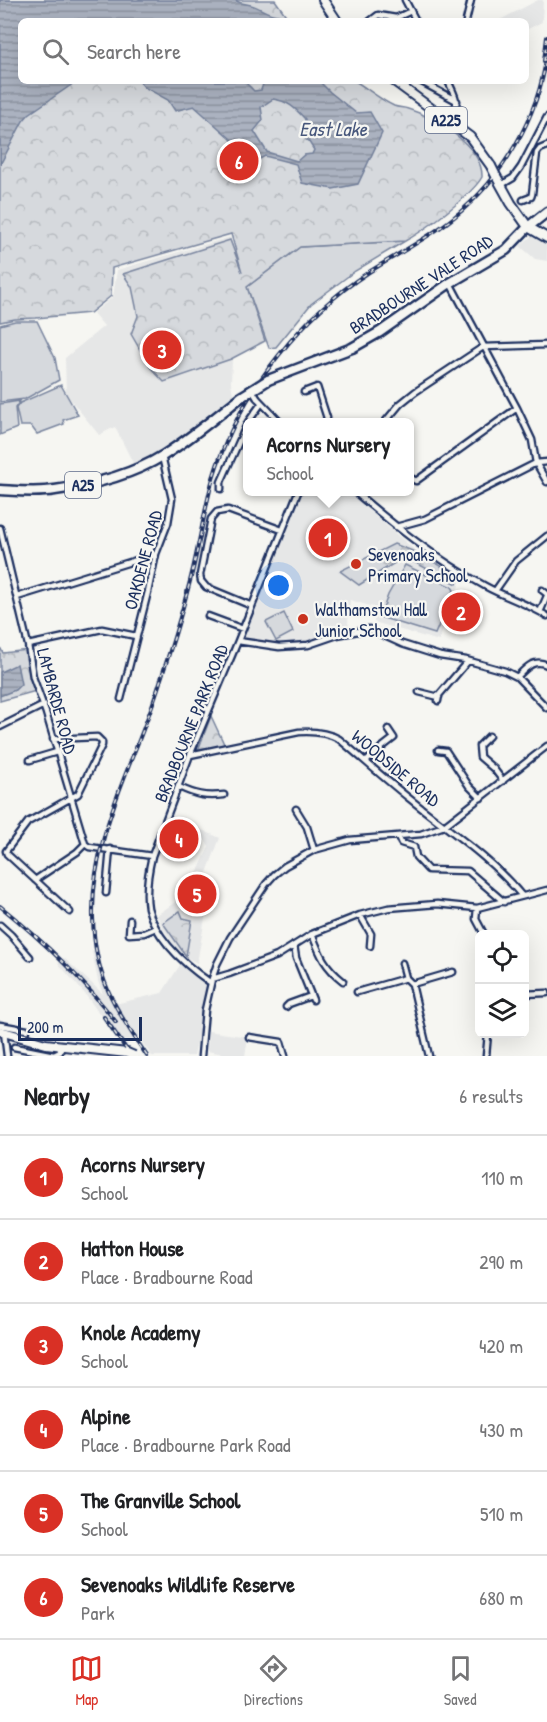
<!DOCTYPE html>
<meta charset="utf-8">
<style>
:root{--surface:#fff;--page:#f6f6f6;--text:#202124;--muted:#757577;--line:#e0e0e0;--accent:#d93025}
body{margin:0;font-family:"Patrick Hand",sans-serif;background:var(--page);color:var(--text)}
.controls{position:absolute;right:18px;bottom:18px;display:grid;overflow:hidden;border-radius:9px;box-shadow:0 6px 24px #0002}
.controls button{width:54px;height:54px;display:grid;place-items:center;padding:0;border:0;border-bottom:2px solid var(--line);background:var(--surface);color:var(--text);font:30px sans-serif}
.scale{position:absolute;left:18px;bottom:15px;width:124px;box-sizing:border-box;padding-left:6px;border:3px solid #1b2f5e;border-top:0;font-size:16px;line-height:21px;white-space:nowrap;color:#1b2f5e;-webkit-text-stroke:4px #f6f6f2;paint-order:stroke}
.you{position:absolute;left:279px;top:586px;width:21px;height:21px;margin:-15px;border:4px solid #fff;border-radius:50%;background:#1a73e8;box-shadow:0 0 0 9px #1a73e833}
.badge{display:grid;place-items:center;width:39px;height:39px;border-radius:50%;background:var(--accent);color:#fff;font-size:20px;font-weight:700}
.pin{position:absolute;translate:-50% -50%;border:3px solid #fff;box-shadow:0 2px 6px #0006}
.popup{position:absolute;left:243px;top:418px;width:171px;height:78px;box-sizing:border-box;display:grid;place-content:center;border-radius:9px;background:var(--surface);filter:drop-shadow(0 2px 4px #0005);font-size:20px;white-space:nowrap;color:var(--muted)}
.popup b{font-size:22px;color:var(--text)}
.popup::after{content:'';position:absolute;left:50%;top:100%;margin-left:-12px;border:12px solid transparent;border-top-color:var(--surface)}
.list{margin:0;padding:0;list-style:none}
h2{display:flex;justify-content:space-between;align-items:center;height:78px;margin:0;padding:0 24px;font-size:26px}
h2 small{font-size:20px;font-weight:400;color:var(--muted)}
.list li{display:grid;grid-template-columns:39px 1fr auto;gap:18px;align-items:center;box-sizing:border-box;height:84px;padding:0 24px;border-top:2px solid var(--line)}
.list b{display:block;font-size:22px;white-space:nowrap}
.list p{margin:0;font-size:20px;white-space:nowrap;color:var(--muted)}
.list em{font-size:20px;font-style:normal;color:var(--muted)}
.icon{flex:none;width:33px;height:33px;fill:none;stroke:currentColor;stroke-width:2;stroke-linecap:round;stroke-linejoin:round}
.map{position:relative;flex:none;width:547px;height:1056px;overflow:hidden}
.search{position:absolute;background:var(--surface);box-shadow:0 6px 24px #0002;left:18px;right:18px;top:18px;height:66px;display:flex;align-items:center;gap:15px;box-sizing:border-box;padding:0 21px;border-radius:9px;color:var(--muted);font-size:22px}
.sheet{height:582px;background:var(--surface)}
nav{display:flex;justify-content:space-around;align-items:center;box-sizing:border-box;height:84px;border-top:2px solid var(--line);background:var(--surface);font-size:16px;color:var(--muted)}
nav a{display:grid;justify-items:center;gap:3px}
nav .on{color:var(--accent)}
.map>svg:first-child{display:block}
.built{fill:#e6e7e7}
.grass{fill:#d6d9dd;stroke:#78849e;stroke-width:1.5}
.forest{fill:url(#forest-firs);stroke:#78849e;stroke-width:1.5}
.park{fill:url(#park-crowns);stroke:#78849e;stroke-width:1.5}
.water{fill:url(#water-rules);stroke:#717e99;stroke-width:1.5;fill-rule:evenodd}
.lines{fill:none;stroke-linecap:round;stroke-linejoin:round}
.minor-casing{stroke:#1b2f5e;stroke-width:9}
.primary-casing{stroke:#1b2f5e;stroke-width:12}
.trunk-casing{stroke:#1b2f5e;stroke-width:13}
.minor{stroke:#f6f6f2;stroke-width:4.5}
.primary{stroke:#f6f6f2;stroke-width:8}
.trunk{stroke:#f6f6f2;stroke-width:8}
.rail-casing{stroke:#1b2f5e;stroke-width:4}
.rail{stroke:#f6f6f2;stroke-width:1.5;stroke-dasharray:4.5;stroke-linecap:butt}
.minor-bridge-casing{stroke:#1b2f5e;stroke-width:9;stroke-linecap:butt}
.primary-bridge-casing{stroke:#1b2f5e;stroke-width:12;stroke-linecap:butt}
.trunk-bridge-casing{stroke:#1b2f5e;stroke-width:13;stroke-linecap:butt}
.minor-bridge{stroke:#f6f6f2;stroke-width:4.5}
.primary-bridge{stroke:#f6f6f2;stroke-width:8}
.trunk-bridge{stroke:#f6f6f2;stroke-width:8}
.poi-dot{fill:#c8321e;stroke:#f6f6f2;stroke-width:2}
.labels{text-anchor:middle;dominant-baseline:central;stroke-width:4.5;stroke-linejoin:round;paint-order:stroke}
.shield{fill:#f6f6f2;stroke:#5d6b8a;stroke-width:1.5}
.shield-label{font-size:16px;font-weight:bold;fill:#1b2f5e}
.street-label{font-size:18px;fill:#1b2f5e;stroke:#f6f6f2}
.poi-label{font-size:18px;fill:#1b2f5e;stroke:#f6f6f2;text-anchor:start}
.water-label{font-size:20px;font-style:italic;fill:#46567b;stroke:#f6f6f2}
</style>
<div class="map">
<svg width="547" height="1056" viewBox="0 0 547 1056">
<defs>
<pattern id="forest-firs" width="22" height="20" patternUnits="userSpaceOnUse" patternTransform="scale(1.5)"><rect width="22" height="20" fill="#d6d9dd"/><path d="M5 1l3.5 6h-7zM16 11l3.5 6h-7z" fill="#b7bbc0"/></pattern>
<pattern id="park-crowns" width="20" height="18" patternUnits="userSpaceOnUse" patternTransform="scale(1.5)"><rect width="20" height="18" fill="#d6d9dd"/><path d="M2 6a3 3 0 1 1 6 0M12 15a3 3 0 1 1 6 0" fill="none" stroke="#b7bbc0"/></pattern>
<pattern id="water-rules" width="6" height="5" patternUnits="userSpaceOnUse" patternTransform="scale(1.5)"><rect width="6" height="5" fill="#abb2c0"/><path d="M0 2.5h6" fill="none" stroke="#8a919f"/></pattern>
</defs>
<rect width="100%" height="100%" fill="#f6f6f2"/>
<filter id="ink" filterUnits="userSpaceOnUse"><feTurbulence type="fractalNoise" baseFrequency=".0167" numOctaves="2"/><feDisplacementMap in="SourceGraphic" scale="12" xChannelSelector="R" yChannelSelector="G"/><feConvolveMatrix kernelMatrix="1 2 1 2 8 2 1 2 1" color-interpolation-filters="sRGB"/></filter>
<g filter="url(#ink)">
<path class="built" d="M538,0h5l-1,22 -16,8v-9h-28z
M535,233l12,6v22l-12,-2 -15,-13z
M230,237l36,105 -34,17 -1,24 3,16 -51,40 -25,15 -24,11 -19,-38 -16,8 -33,-41 -1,-36 39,-32 -11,-13 20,-16 4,-27z
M300,492h48l70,61 44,24 -23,64 -65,-19 -1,-15 -23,-7 -2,23 3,8 -43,13 -29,1 -37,-6 27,-63z
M189,824l31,14 -15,40 4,18 -12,67 -17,-9 -18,-27 -5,-12 31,-22 21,-46 -4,-7 -19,-8z
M98,950l5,25 12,29 47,-11 20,-31 28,24 -16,70h-42l-14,-19 -14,10 -39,-53 -27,-31 6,-5 39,36 -5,-13 -6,-30z
M208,1031l40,6 -3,19h-16v-1l-22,-4z"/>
<path class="grass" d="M405,241l-50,30 -44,33 -35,43 -7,1 -22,-61 53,-40z
M15,321h22l18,37 4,22 -34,19 -25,3v-77z
M61,385l17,30 -15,5 1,4 -27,10 -6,-8h-11l-4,-18 4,-5z
M20,401l-5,7 2,20 -17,7v-31z
M405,565l47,22 2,3 -19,44 -55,-17 8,-22z
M284,613l9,19 -17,9 -10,-19z"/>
<path class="forest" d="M394,544l24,9 41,23 -2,8 -51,-26 -5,1 -42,26 -19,-14z"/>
<path class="park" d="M0,0h275l15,21h-269v60h334c13,8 26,19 39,25 5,2 9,1 14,3 26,8 75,37 74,68 -10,18 -58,54 -77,64l-105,6 -53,40 18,54 -34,18 -67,23 -14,-15 -19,-33 7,-18 -6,-29 -9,-13 107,-34 12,32 -11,-38 -119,34 -1,28 -21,17 -54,5 -21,1 -15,3z
M0,647l3,6 25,-3 8,41 -36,10z
M211,716l14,30 -28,7z
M180,911l3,7 9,2 -6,36 -23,-33z"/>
<path class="water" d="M0,0h235c7,5 12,3 19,6 10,4 13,8 24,9l2,6h-259v60h56l-48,33 -6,7 -23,44z
M139,81h105l10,10 7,-1 2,-6 -3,-3h59l11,11 26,21 14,-1 12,21 -24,51 -25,5 -31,-6 -6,-19 -31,-8 -16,9 -18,-26 -37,-33 -19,5 -7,-11 -24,-13zM273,99c15,2 22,9 32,20l-2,18 6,5 5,8 -2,4 -8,1 -7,6 -30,-9 -13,-21 9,-11 -2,-13z
M17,664l4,20 -6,6 -15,6v-24z"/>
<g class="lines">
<g class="minor-casing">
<path id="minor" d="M405,0l11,21
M370,21l8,-6 18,3 15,-7
M466,21l5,-21
M420,81l37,20
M448,81c9,19 13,22 0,40
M501,185l12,-7 8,-11 26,-50
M523,200l8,-3 1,-3 5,-41 3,-4 7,-3
M450,283l67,125 15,32 4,23 11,19
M304,392l13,-5 10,31 -2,4
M257,398l23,24
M248,422l13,-18
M385,422l15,-18 15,-12 68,-45 64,-2
M409,477l7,4 101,-73
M221,489v-7l26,-58
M355,492c41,35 82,68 130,94 20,11 43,18 62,30
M396,527l29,-8 111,-56 11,-1
M0,528l28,117 5,32 13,36 39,131
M542,590l5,4
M495,591l21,-30 31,-25
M17,597l139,-43
M252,606l-46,-19 -5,-6 -1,-6 11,-56 6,-7 11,-2 54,20
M540,612l7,-16
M208,616l35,13
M238,641l41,6 29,-2 29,-10 32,-6 33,15 38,12 26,4 39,11 12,6 30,31
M28,645l74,-16 34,7
M517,677c9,-9 17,-19 30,-12
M419,692l20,5
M121,699l27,-107 8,-38 12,-31 4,-24 -10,-43
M438,701l1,-6 29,-34
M200,702l8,8
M0,727l44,-22
M489,736l-10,10 1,11 14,12 9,12
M53,739l44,-2 5,5v3l-24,49 -50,28 -22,29 1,3 63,58
M438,750l8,1 23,35 12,12
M190,755l109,-23c14,-1 27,0 40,7 24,20 47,41 71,60 38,31 81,59 112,97
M30,760l27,-8
M366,762l10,-10 18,-14 -6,-9
M179,787c17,8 26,10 45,8
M296,809l11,18 7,23
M398,836l3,7 13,4 2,10 12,13 40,1 36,31
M85,844l4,3 63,9
M35,880l42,-28 8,-8
M106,893l4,-44
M477,908l-1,11 8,15
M360,915l11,19 -1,12
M130,920l-1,14 15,-1 12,-5
M0,925l11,10 19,22
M312,934c8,21 13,33 31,47
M294,945l2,13 17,42
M402,963l4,15 6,6 17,72
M212,979l17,-5 48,-18 35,-22 48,-19 28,-7 49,-4 40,4 70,-18
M211,983c-26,-18 -55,-43 -63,-75 -3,-18 0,-35 4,-52l38,-101 48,-114 60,-149
M412,984l41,-12
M357,992l49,-14
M524,994l23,-1
M286,1007l3,-3 22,-8
M0,1025l27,5
M4,1032l3,24
M249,1037l32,5 4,14
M14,1047l40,8 6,-3v-5
M201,1056l4,-46 7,-31 5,-15 13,-26 36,-54 8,-9 11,-9 29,-16 36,-10 71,-6 23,-8 103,-80
M486,1056l2,-22"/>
</g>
<g class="primary-casing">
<path id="primary" d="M323,0l14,21
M394,81l76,56 21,29
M496,176l15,27 17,24 19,11
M0,1031l46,13 81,9"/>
</g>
<g class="trunk-casing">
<path id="trunk" d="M268,380l84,-32 28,-16 70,-49 56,-33 22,-23 19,-15
M0,490c18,1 37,3 55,0 37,-5 77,-15 109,-35 27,-17 52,-38 77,-58"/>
</g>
<use href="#minor" class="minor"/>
<use href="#primary" class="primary"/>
<use href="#trunk" class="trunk"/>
<g class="rail-casing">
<path id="rail" d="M544,61l3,-24
M0,906c42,34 83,73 116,116
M104,1017l27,39
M147,1056c-32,-47 -53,-80 -54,-139 -2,-84 43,-157 67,-235 12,-37 24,-75 33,-113 7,-30 12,-61 20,-91 14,-46 37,-87 66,-123 25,-32 56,-61 90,-83 28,-18 58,-33 84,-54 50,-40 85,-100 94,-164"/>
</g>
<use href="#rail" class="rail"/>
<g class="minor-bridge-casing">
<path id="minor-bridge" d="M252,390l5,8"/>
</g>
<g class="primary-bridge-casing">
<path id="primary-bridge" d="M491,166l5,10
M127,1053l7,3"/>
</g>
<g class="trunk-bridge-casing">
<path id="trunk-bridge" d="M241,397l27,-17"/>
</g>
<use href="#minor-bridge" class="minor-bridge"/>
<use href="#primary-bridge" class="primary-bridge"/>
<use href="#trunk-bridge" class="trunk-bridge"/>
</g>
</g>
<g class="poi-dot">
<circle cx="356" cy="564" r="6"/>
<circle cx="303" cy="619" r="6"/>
</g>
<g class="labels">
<g class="shield">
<rect x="425" y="107" width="42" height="26" rx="4.5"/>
<rect x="65" y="472" width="36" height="26" rx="4.5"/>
</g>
<g class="shield-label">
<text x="446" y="120">A225</text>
<text x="83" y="485">A25</text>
</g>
<g class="street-label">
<text transform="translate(421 284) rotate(-33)">BRADBOURNE VALE ROAD</text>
<text transform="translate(143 560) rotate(-75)">OAKDENE ROAD</text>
<text transform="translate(57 701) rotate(75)">LAMBARDE ROAD</text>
<text transform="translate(191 723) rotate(-68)">BRADBOURNE PARK ROAD</text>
<text transform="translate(396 768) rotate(40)">WOODSIDE ROAD</text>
</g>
<g class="poi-label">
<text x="368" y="554">Sevenoaks<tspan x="368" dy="21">Primary School</tspan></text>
<text x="315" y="609">Walthamstow Hall<tspan x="315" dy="21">Junior School</tspan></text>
</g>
<g class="water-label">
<text x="333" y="128">East Lake</text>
</g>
</g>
</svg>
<div class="controls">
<button><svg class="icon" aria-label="locate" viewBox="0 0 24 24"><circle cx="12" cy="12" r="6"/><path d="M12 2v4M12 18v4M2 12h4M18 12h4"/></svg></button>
<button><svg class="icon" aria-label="layers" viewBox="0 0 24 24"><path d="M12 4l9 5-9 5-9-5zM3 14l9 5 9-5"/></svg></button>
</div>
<div class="scale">200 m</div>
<div class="you"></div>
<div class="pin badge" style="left:328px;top:538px">1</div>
<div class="popup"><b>Acorns Nursery</b>School</div>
<div class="pin badge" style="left:461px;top:612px">2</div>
<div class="pin badge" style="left:162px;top:350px">3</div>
<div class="pin badge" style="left:179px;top:839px">4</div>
<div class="pin badge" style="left:197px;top:894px">5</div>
<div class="pin badge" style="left:239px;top:161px">6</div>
<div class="search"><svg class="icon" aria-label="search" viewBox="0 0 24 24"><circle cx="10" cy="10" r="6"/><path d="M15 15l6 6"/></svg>Search here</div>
</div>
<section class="sheet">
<h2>Nearby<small>6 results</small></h2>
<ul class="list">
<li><span class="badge">1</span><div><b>Acorns Nursery</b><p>School</p></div><em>110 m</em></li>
<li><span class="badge">2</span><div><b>Hatton House</b><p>Place · Bradbourne Road</p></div><em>290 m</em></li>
<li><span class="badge">3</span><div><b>Knole Academy</b><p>School</p></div><em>420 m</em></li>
<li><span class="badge">4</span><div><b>Alpine</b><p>Place · Bradbourne Park Road</p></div><em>430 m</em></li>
<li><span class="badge">5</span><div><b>The Granville School</b><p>School</p></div><em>510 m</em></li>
<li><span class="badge">6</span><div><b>Sevenoaks Wildlife Reserve</b><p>Park</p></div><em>680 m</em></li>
</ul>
</section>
<nav>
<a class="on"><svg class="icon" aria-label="map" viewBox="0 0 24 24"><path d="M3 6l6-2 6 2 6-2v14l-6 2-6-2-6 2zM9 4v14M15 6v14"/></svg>Map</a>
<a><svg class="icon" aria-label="directions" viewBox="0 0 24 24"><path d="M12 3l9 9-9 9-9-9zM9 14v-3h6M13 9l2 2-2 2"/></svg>Directions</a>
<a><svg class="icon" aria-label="saved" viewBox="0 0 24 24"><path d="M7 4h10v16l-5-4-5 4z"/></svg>Saved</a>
</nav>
